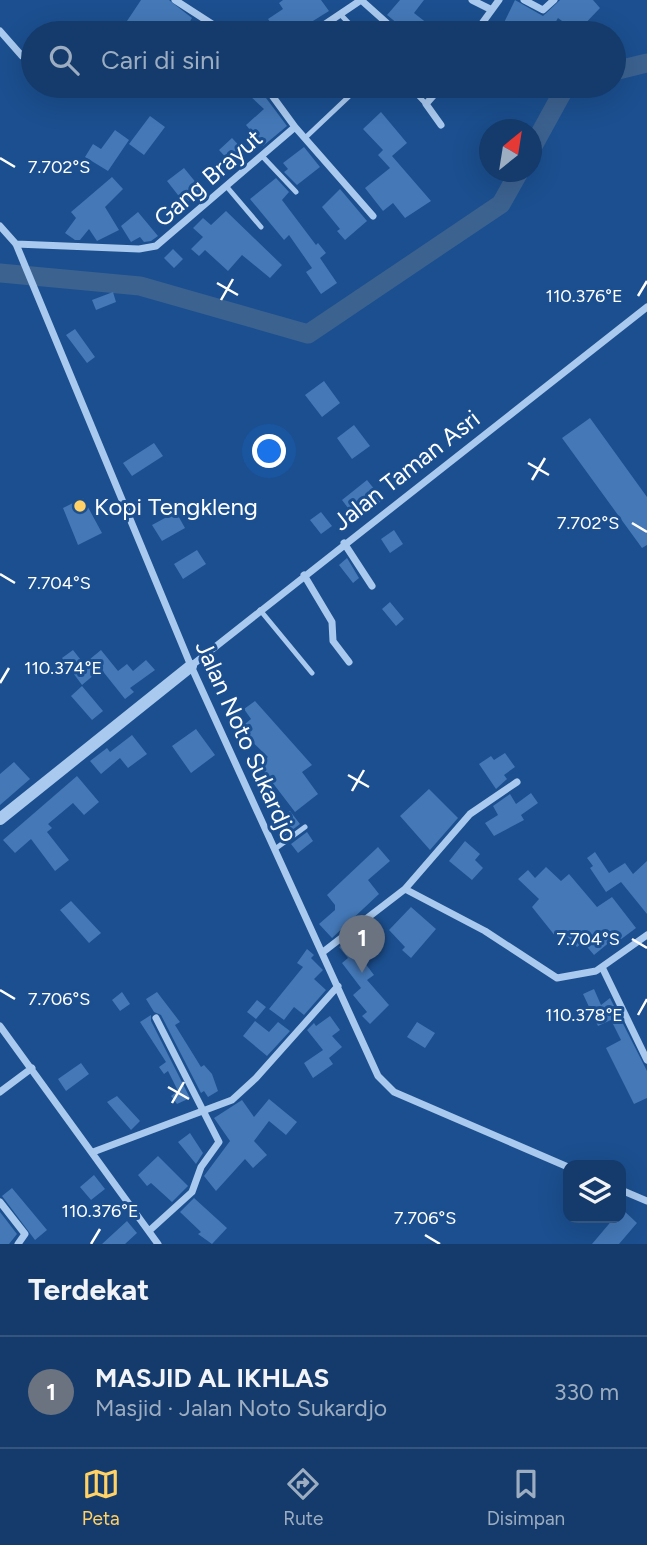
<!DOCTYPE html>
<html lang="id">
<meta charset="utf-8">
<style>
:root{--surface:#143b6b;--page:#1d4271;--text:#f1f3f6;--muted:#9dadc1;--line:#33557e;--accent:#ffd166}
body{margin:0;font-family:Figtree,sans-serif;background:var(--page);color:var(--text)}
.controls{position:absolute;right:21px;bottom:21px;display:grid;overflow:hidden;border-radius:14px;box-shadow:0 7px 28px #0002}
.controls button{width:63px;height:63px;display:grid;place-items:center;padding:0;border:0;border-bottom:2px solid var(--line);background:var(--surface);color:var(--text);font:35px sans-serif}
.compass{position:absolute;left:479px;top:119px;width:63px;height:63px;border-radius:50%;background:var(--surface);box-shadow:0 7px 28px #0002;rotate:30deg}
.you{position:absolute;left:270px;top:452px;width:24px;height:24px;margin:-18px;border:5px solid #fff;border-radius:50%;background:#1a73e8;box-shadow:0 0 0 10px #1a73e833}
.badge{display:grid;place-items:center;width:46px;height:46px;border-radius:50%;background:var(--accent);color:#fff;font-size:23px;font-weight:700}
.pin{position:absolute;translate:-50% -58px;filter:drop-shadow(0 2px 4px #0008)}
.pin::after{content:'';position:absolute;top:37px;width:24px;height:21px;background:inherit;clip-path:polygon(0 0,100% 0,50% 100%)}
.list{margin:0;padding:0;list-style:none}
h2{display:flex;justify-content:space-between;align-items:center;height:91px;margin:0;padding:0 28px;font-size:30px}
h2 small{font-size:23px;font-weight:400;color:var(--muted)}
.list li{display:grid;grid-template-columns:46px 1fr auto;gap:21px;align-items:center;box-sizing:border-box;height:112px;padding:0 28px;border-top:2px solid var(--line)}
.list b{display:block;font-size:26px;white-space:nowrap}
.list p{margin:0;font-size:23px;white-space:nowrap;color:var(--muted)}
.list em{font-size:23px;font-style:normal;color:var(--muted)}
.icon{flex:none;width:38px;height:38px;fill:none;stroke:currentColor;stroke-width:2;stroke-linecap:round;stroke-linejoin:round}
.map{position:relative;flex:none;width:647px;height:1244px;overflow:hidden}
.search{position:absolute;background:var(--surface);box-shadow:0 7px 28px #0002;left:21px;right:21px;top:21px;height:77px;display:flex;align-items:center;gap:18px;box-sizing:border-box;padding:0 24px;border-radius:38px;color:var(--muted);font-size:26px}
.sheet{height:203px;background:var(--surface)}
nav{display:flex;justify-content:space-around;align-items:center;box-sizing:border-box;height:98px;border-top:2px solid var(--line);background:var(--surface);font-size:19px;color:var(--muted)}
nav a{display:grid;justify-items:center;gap:4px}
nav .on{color:var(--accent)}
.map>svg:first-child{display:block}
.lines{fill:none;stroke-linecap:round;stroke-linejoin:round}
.river{stroke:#3c6290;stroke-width:19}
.building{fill:#4478b7}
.service{stroke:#a9c9ee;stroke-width:5}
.minor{stroke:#a9c9ee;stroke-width:7}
.tertiary{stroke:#a9c9ee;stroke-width:12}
.ticks{fill:none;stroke:#fff;stroke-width:2.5}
.poi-dot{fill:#ffd166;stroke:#1b4f8f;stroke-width:2.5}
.labels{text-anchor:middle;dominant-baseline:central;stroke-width:6;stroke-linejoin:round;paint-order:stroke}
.street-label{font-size:24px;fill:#fff;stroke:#1b4f8f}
.poi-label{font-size:24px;fill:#fff;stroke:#1b4f8f;text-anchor:start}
.ticks-label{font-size:18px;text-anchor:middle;fill:#fff;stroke:#1b4f8f;stroke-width:6;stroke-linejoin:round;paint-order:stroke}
</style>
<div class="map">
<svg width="647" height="1244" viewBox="0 0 647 1244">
<rect width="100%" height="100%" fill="#1b4f8f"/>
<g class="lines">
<path class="river" d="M614,71l33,-8
M532,148l34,-62
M0,273l140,13 168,48 193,-130 18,-32"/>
</g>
<path class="building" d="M141,0h28l23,18 -9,15h-36l-20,-12z
M283,0h38l8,11 -29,18 -3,-4 -13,8h-6l-10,-14 15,-10 -4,-6z
M400,0h24l-10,13 23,18 9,-8 10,10h-47l-22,-18z
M515,0l28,16 17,-16h33l7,8 -23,24 -19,-14 -9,15h-50z
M257,86l30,40 -24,20 -17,-21 18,-16 -16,-15z
M381,112l26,31 -15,13 39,45 -26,17 -12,-15 -10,8 -18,-23 25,-20 -12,-13 5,-5 -20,-21z
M150,116l15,11 -21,28 -15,-11z
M115,130l14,10 -21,31 -23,-14 8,-13 8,5z
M232,138l14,15 -13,12 -14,-15z
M304,147l16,20 -23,18 -13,-13 4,-3 -5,-6z
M184,168l18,22 -17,14 -18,-23z
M112,177l11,12 -18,18 14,23 -22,11 -8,-12 -9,11h-5l-10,-7 11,-15 -5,-6z
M276,178l13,14 -7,8 34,45 2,-2 8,10 -6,5 17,25 -16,11 -15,-22 6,-4 -23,-33 -5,5 -34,-41z
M340,189l27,32 -22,19 -8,-9 3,-2 -18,-22z
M226,211l56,54 -12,13 -28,-23 -14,16 -23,-21 -6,6 -8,-7 12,-12 -10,-9 10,-10 8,7z
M138,212l20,24 -7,5 -7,1 -4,-5 -9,5 -10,-16z
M173,249l10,10 -9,9 -10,-10z
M113,292l3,10 -20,8 -4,-10z
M75,329l20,28 -8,6 -21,-28z
M324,381l16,22 -18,14 -17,-22z
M590,418l57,79v48l-5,3 -80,-110z
M354,425l16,21 -18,13 -15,-21z
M154,443l9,13 -31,20 -9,-13z
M367,480l16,20 -26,20 -15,-20z
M83,498l19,35 -24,12 -15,-37z
M176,512l9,16 -23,13 -10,-16z
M321,512l11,14 -11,8 -11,-14z
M394,530l9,14 -13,9 -9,-14z
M197,550l9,14 -23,15 -9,-15z
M347,558l12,20 -6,5 -14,-18z
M390,602l14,17 -8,7 -14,-17z
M73,650l11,14 17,-14 17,21 9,-7 6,7 13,-11 9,10 -25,18 4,4 -9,7 -24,-30 -19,16 -20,-27z
M82,686l21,25 -11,9 -21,-24z
M255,701l57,64 -10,7 16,22 -23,18 -36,-47 9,-8 -29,-28 12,-10 -7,-10z
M196,729l19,26 -24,18 -19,-27z
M132,735l15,19 -19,14 -8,-10 -19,16 -11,-13 17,-13 3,4z
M505,753l10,14 -11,8 3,4 -11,10 -17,-25 12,-8 3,4z
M14,762l16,17 -30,26v-31z
M77,776l22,26 -15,13 -11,-12 -25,21 4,4 -5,4 22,28 -14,11 -24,-32 -16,14 -12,-13z
M429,789l29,29 -28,32 -30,-34z
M531,793l7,10 -17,12 3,5 -30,16 -9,-13 13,-8 -5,-9 17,-12 6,10z
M290,811l10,13 -17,13 -10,-15z
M307,832l6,9 -15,12 -7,-9z
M465,841l15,13 -5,6 8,8 -11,12 -23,-19z
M378,847l12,14 -22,19 11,14 -47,44 -13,-14 16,-14v-5l-8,-10z
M595,852l14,21 16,-10 8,11 14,-13v53l-26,-32 -15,10 -16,-24 3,-2 -6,-8z
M546,867l15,14 8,-7 28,33 15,-10 24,31 -16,12 -3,-4 -23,19 -11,-13 -6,5 -14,-15 -7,5 -24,-30 7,-8 -21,-20 10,-9 7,8z
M71,901l30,32 -12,10 -29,-33z
M411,907l25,22 -25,29 -9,-8 3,-3 -16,-17z
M348,941l26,34 -7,5 22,25 -19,19 -8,-8 5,-4 -14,-17 8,-7 -19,-25 6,-5 -9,-11z
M307,949l7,6 -3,3 12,12 -9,9 12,11 -22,25 -10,-8 -10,13 -15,-11 34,-42 -6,-4z
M594,989l7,16 9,-7 37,73v27l-13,6 -28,-56 15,-8 -10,-20 -13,6 -15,-32z
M122,992l8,12 -10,7 -8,-11z
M157,992l23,30 -5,3 26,42 3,-2 8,9 6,17 -10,6 -4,-6 -3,2 -40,-78 -7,-3 -8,-13z
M257,1000l9,7 -10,12 -9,-7z
M151,1015v6l39,77 -13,6 -6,-8 7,-5 -10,-20 -4,3 -5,-7 7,-5 -26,-40z
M330,1016l10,14 -8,6 10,11 -13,11 4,6 -20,14 -9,-15 19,-13 -16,-20 7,-7 2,3z
M255,1021l14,11 9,-10 12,9 -23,25 -24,-20z
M417,1022l18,11 -10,15 -18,-11z
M81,1063l8,11 -23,17 -8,-12z
M117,1096l23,25 -9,9 -24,-28z
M269,1099l28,23 -11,13 -17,-14 -15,20 13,14 -14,13 -8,-9 -29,32 -12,-15 26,-35 -16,-23 28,-18 12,17z
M190,1133l13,20 -7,11 -18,-22z
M158,1156l30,30 -16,16 -21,-19 -4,3 -9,-11z
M94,1175l11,14 -14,11 -11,-13z
M12,1188l35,42 -12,10 -33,-44z
M194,1198l33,30 -15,16 -14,-10 3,-2 -21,-20z
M621,1208l16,15 -18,21h-27l22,-26h7z
M0,1212l17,22 -8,10h-9z
M127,1221l10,12 -12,11h-23z"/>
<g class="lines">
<path class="service" d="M342,16l16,17
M409,86l17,18
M305,138l55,-52
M263,157l33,35
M227,187l34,40
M260,610l52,63
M275,849l30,-22"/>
<path class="minor" d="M175,0l51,33
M472,0l18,9
M524,0l19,10 11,-10
M0,31l22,25
M312,33l49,-33 37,33
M475,33l24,-33
M265,86l30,41 78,89
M522,86l7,3
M441,125l-15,-21 16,-18
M0,226l16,18 175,422 187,410 16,16 174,75
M16,244l123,5 17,-3 139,-119
M344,543l28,43
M304,575l28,47 1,19 16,21
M191,666l456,-359
M405,889l80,42 72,47 39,-7 51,-36
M323,952l82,-63 65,-75 47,-32
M602,967l45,93
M0,1026l158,218
M0,1092l32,-24
M93,1152l139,-52 24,-22 82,-92
M621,1190l26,11
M0,1202l25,32 -7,10
M149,1231l43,-39 9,-25 18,-25 -63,-124"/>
<path class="tertiary" d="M0,819l191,-153"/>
</g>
<path class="ticks" d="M0,158l15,9M217,283l21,12M638,296l9,-15M221,300l12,-21M528,463l21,12M532,480l13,-22M632,523l15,9M0,574l15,9M0,683l9,-15M348,775l21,12M352,791l12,-21M632,939l15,9M0,990l15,9M638,1015l9,-16M168,1087l21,12M172,1103l12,-21M425,1235l15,9M91,1244l9,-15"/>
<circle class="poi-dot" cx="80" cy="506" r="7"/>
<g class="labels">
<g class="street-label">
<text transform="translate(208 178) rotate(-41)">Gang Brayut</text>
<text transform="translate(406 470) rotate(-38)">Jalan Taman Asri</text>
<text transform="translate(247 741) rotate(66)">Jalan Noto Sukardjo</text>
</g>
<g class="poi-label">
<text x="94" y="506">Kopi Tengkleng</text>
</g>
</g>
<g class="ticks-label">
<text x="59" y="173">7.702°S</text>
<text x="584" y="302">110.376°E</text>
<text x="588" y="529">7.702°S</text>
<text x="59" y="589">7.704°S</text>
<text x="63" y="674">110.374°E</text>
<text x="588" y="945">7.704°S</text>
<text x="59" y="1005">7.706°S</text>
<text x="584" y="1021">110.378°E</text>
<text x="100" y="1217">110.376°E</text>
<text x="425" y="1224">7.706°S</text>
</g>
</svg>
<div class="controls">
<button><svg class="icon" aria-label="layers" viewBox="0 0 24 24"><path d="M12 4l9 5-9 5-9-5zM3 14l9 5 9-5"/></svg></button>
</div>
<svg class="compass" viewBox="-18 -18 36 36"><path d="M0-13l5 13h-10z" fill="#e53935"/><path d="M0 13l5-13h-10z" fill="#9dadc1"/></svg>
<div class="you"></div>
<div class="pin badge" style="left:362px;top:973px;background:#6b7280">1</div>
<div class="search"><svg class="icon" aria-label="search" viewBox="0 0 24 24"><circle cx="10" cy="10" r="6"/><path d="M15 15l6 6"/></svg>Cari di sini</div>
</div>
<section class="sheet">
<h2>Terdekat<small></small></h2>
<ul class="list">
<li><span class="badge" style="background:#6b7280">1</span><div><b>MASJID AL IKHLAS</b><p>Masjid · Jalan Noto Sukardjo</p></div><em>330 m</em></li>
</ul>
</section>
<nav>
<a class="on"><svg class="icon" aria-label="map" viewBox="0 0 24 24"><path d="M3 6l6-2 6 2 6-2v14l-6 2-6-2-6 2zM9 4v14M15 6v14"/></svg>Peta</a>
<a><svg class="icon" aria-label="directions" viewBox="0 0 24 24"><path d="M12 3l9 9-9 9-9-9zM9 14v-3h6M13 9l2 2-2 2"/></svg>Rute</a>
<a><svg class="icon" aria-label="saved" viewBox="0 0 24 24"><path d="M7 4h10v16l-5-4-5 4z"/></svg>Disimpan</a>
</nav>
